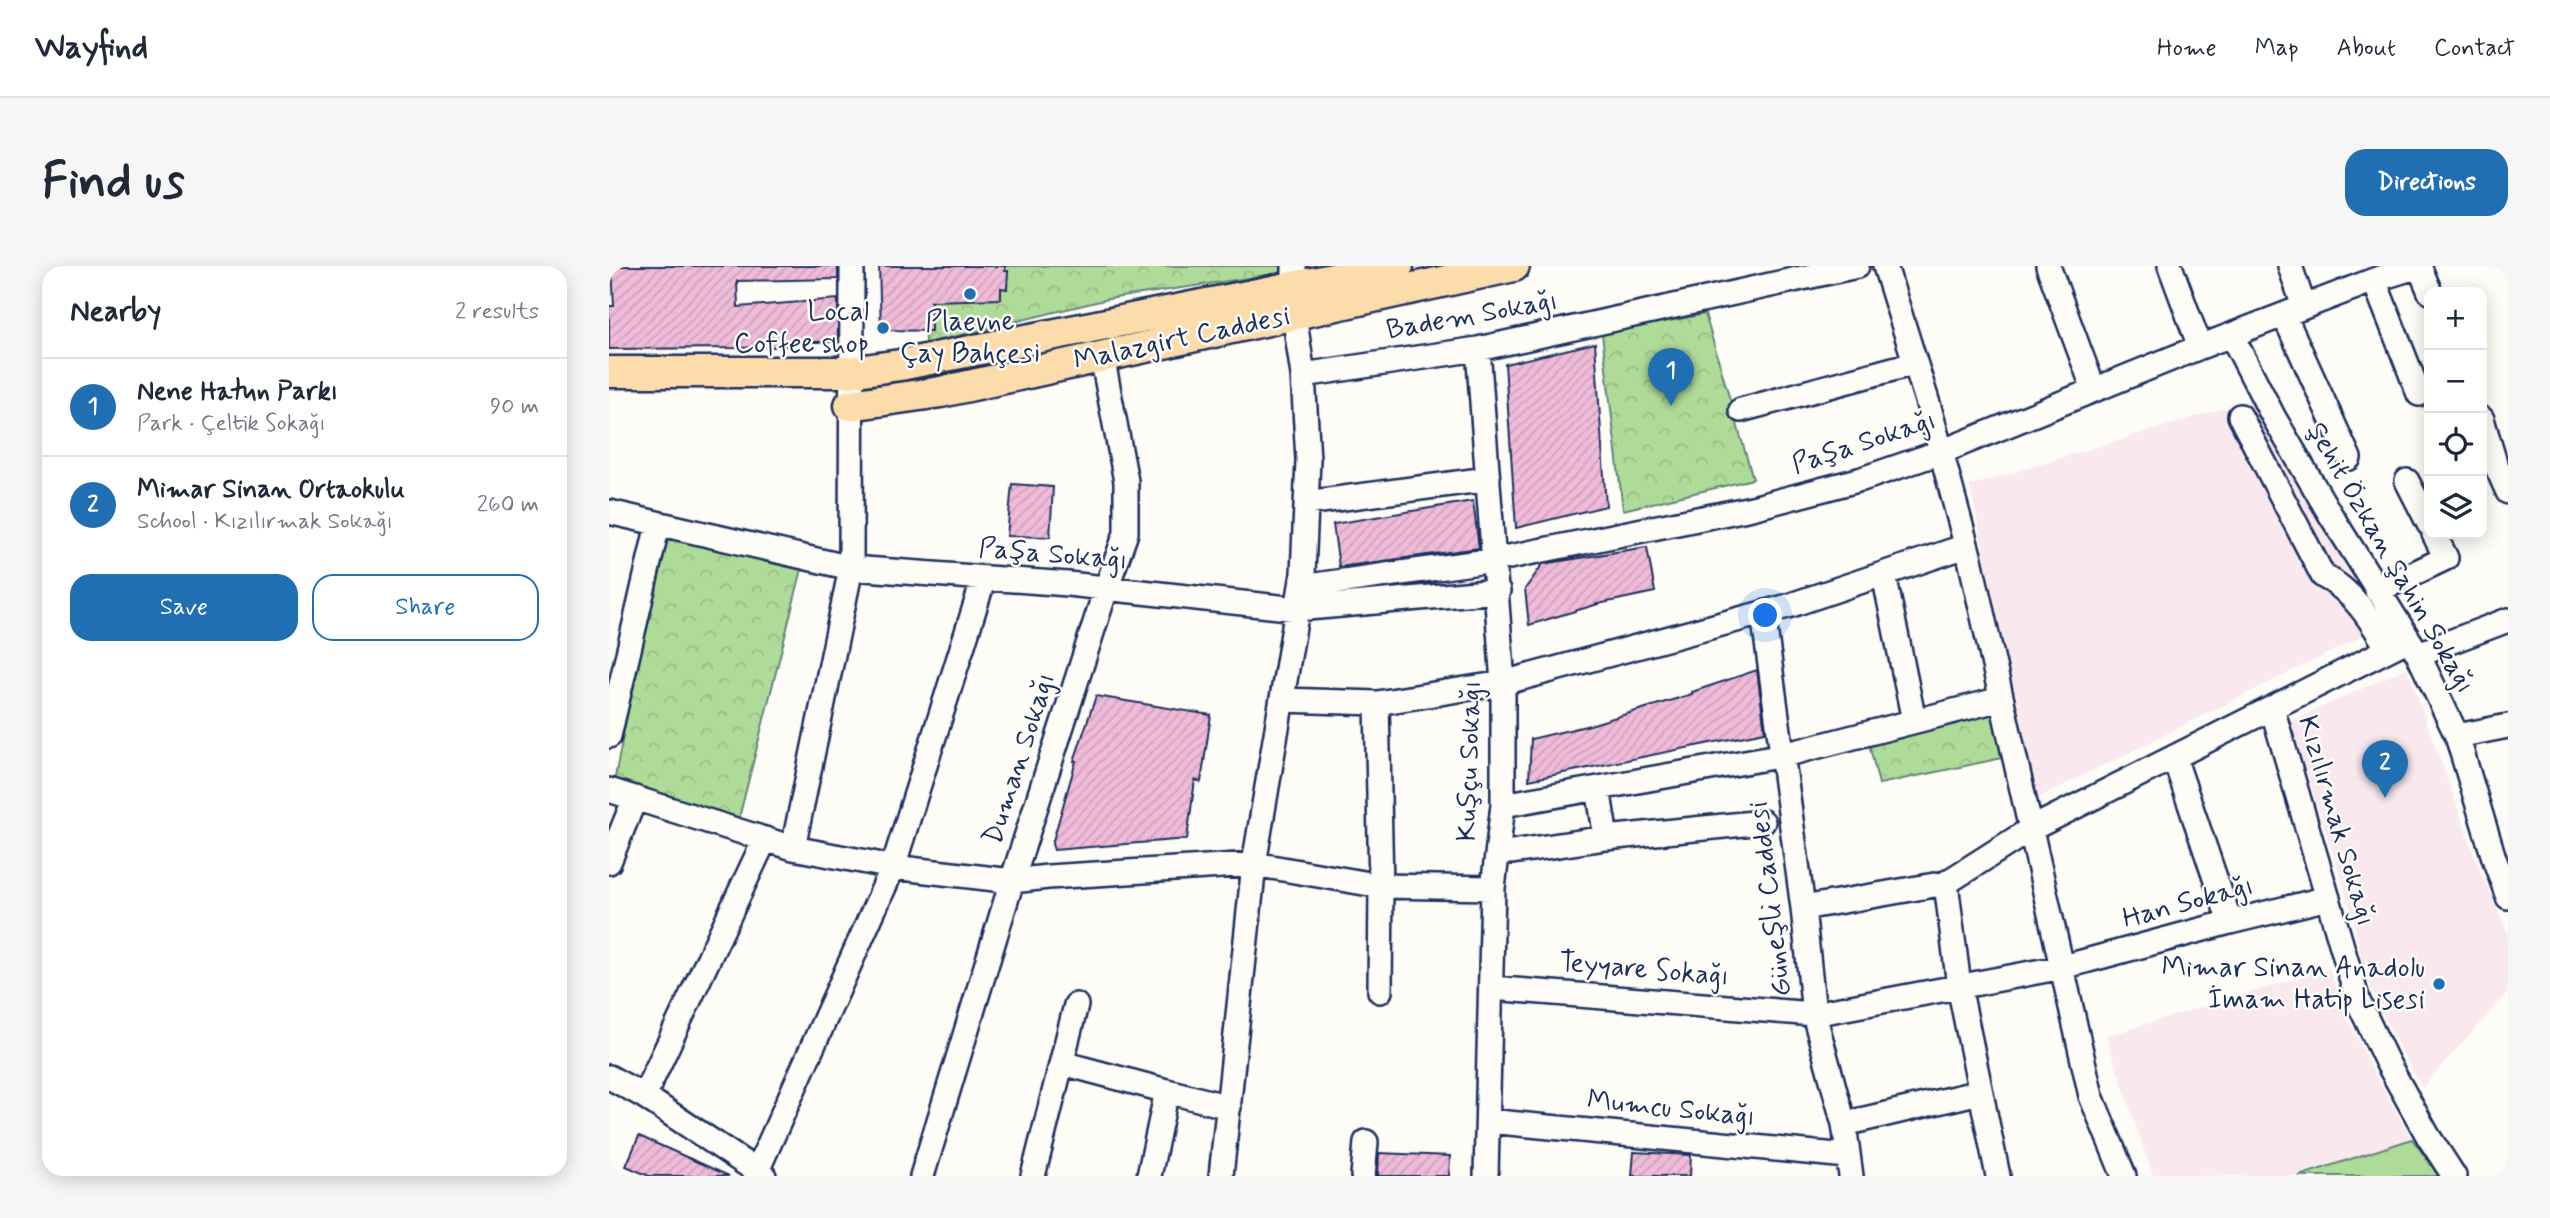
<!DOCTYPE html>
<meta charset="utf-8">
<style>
:root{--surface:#fff;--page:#f6f6f7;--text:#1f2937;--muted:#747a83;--line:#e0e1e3;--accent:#1f6fb2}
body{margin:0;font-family:Mynerve,sans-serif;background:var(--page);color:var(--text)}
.controls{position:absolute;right:21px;top:21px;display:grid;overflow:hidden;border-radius:14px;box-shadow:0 4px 18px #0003}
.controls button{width:63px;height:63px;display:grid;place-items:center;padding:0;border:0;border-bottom:2px solid var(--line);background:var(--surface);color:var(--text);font:35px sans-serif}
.you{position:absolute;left:1157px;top:350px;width:24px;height:24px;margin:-18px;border:5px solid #fff;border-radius:50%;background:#1a73e8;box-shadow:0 0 0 10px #1a73e833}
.badge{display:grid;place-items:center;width:46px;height:46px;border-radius:50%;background:var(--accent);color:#fff;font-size:23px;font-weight:700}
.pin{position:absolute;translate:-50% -58px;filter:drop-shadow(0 2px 4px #0008)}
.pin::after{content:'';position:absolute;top:37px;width:24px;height:21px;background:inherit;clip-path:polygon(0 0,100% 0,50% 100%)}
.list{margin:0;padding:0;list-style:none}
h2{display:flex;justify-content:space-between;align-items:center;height:91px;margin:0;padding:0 28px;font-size:30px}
h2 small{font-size:23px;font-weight:400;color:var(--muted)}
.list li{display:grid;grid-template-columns:46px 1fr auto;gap:21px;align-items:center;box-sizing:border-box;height:98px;padding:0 28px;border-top:2px solid var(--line)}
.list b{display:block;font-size:26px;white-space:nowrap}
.list p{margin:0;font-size:23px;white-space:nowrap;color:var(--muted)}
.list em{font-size:23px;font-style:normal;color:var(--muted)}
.actions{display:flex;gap:14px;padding:21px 28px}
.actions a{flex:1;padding:16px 0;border:2px solid var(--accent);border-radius:21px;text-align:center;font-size:24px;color:var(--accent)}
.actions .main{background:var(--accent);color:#fff}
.icon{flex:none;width:38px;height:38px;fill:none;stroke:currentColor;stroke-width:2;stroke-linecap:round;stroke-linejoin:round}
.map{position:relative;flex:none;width:1899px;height:910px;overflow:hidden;border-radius:21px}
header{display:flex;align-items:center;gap:42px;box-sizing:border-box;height:98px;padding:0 35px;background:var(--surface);border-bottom:2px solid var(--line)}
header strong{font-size:33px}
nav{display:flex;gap:38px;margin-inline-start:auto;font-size:24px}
.intro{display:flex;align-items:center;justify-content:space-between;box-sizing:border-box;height:168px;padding:0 42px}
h1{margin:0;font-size:49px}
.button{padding:18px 32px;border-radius:21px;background:var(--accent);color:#fff;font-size:24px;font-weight:700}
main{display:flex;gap:42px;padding:0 42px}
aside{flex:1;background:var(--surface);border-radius:21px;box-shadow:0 4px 18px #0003}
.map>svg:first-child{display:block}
.built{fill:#f9e8ee}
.green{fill:#afdb98;stroke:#65857b;stroke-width:2}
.park{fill:url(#park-crowns);stroke:#65857b;stroke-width:2}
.building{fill:url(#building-hatch);stroke:#1b2f5e;stroke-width:2}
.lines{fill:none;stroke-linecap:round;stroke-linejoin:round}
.minor-casing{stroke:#1b2f5e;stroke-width:28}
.major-casing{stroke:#1b2f5e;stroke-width:35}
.minor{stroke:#fdfcf7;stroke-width:23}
.major{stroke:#fddcac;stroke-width:30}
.poi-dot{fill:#1f6fb2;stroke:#fdfcf7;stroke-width:2.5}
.labels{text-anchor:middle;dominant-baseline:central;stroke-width:5;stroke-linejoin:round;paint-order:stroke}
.poi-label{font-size:28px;fill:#1b2f5e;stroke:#fdfcf7;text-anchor:end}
.street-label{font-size:28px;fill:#1b2f5e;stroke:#fdfcf7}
</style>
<header>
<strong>Wayfind</strong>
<nav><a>Home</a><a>Map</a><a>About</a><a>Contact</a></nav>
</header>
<div class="intro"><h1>Find us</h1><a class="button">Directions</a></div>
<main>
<aside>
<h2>Nearby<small>2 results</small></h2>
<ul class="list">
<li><span class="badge">1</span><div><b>Nene Hatun Parkı</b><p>Park · Çeltik Sokağı</p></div><em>90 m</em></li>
<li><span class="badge">2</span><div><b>Mimar Sinan Ortaokulu</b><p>School · Kızılırmak Sokağı</p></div><em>260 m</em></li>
</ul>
<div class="actions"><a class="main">Save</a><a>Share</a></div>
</aside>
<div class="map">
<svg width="1899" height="910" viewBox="0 0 1899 910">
<defs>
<pattern id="park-crowns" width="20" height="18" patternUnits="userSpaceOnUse" patternTransform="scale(1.75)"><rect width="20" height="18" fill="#afdb98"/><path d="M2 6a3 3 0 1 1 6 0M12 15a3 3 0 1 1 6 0" fill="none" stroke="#96bc85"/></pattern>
<pattern id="building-hatch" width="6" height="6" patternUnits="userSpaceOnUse" patternTransform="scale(1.75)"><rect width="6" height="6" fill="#efbbd8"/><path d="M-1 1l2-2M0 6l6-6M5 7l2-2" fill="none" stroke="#cca1bc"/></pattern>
</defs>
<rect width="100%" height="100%" fill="#fdfcf7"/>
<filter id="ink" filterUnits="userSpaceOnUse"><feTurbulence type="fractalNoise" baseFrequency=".0143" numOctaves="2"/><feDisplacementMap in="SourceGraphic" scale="14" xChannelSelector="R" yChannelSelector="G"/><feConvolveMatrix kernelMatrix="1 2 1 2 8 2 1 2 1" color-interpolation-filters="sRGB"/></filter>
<g filter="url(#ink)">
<path class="built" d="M1642,134l129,227 -344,172 -66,-313z
M1798,402l74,205 27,60v59l-86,96 -34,-62 -22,-49 -18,-78 -58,-177z
M1720,703l21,55 25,51 37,64 -113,37h-146l-47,-140z"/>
<path class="green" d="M1803,873l27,37h-140z"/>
<path class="park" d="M314,0h359v7l-174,26 -183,45z
M1096,48l48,165 -130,31 -21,-176z
M56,248l142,35 -68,269 -125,-35z
M1383,442l15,49 -128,27 -11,-44z"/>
<path class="building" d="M3,0h226v13l-101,2 1,26 100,-8v43h-43v4l-56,2 -130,1v-43h5z
M270,0h126v5h3l-1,18 -6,-1v11l-70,2v30l-50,-1z
M986,77l11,163 -90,22 -11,-164z
M403,218l41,3 -3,50 -43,-1z
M864,235l6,47 -140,19 -6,-43z
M1038,281l8,45 -57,12 -69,21 -4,-36 18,-25z
M1148,404l8,62 -236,48 2,-41 59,-14 102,-31v-2z
M487,430l115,19 -10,67 -6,-2 -8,59 -133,11 -2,-6 24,-83h-2z
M30,870l90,40h-80l-23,-10z
M1025,886l57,3 -1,21h-58z
M770,887l71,3 -1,20h-71z"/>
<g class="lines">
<g class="minor-casing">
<path id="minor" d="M1276,0l44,141 41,152 121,537 33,80
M1439,0l46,124
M1561,0l30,81
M1681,0l14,41
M1810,0l11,26
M1765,14l45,114
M1675,49l65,143
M1623,70l41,80 57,98 88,140 39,82 37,122 14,39
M869,83l25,334v122l-10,83 -7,288
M694,109l175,-26 379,-83
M1132,144l174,-47
M1631,150l83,160c30,14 49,46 65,73
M1873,153l13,44 13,29
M1798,215l22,43
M697,237l182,-24
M0,246l242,56 217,16 229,25 201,-18
M1275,309l30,146
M692,321l193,-27 258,-52 110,-29 79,-27 259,-105 174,-67 45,-14
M1768,325l69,-33 -12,-24
M1154,347l40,295 11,106 30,110 7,52
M1809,388l90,-34
M673,434l95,3 126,-20 285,-77 178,-60
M768,437l4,183 -1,105
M1663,442l86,293 29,61 41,74 26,40
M0,470l49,-212
M1848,470l51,-10
M1565,491l56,165
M989,522l8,50
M0,524l184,58 100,19 119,14 36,-4 206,-13 127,22 112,2
M894,539l281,-50 217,-56
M184,582l58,-280 1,-302
M903,586l94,-14 157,-16
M0,596l26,-64
M1337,617l13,103 39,190
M1194,642l143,-25 85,-54 376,-189
M882,722l323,26 249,-47 167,-45 98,-24
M453,797l105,28
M0,811l35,19 120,80
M35,830l121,-257
M879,855l359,35
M1235,858l136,-32
M148,905l136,-304 91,-289
M313,910l90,-295 94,-292 20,-56v-52l-24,-125
M424,910l43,-171
M540,910l18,-85 62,16
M612,910l33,-312 49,-290 5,-114 -5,-85 -9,-61v-48
M754,910l3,-34"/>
</g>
<g class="major-casing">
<path id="major" d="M0,106h241l50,-7 498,-99
M241,139l91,-13 573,-126"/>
</g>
<use href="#minor" class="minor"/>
<use href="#major" class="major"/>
</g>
</g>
<g class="poi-dot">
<circle cx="361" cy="28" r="7"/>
<circle cx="274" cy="62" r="7"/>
<circle cx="1830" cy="718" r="7"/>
</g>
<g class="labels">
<g class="poi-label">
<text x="260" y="46">Local<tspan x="260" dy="32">Coffee shop</tspan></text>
<text x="361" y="56" text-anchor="middle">Plaevne<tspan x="361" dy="32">Çay Bahçesi</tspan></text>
<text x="1816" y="702">Mimar Sinan Anadolu<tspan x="1816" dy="32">İmam Hatip Lisesi</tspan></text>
</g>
<g class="street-label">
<text transform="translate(863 50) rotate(-10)">Badem Sokağı</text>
<text transform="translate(573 73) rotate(-12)">Malazgirt Caddesi</text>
<text transform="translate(1255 177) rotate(-18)">Paşa Sokağı</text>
<text transform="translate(444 289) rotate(5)">Paşa Sokağı</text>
<text transform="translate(1781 292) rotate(60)">Şehit Özkan Şahin Sokağı</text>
<text transform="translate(411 493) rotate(-72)">Duman Sokağı</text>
<text transform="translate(861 495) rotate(-88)">Kuşçu Sokağı</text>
<text transform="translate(1727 555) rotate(74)">Kızılırmak Sokağı</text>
<text transform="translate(1162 633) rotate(-97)">Güneşli Caddesi</text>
<text transform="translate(1579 637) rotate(-15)">Han Sokağı</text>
<text transform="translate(1035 704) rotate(5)">Teyyare Sokağı</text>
<text transform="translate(1062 843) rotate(6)">Mumcu Sokağı</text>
</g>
</g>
</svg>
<div class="controls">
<button>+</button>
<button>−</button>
<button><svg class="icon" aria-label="locate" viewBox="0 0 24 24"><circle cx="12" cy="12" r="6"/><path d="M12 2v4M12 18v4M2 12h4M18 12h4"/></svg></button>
<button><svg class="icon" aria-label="layers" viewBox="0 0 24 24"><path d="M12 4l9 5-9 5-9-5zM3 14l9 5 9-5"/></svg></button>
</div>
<div class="you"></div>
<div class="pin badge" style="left:1062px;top:140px">1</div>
<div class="pin badge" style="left:1776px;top:532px">2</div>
</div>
</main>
